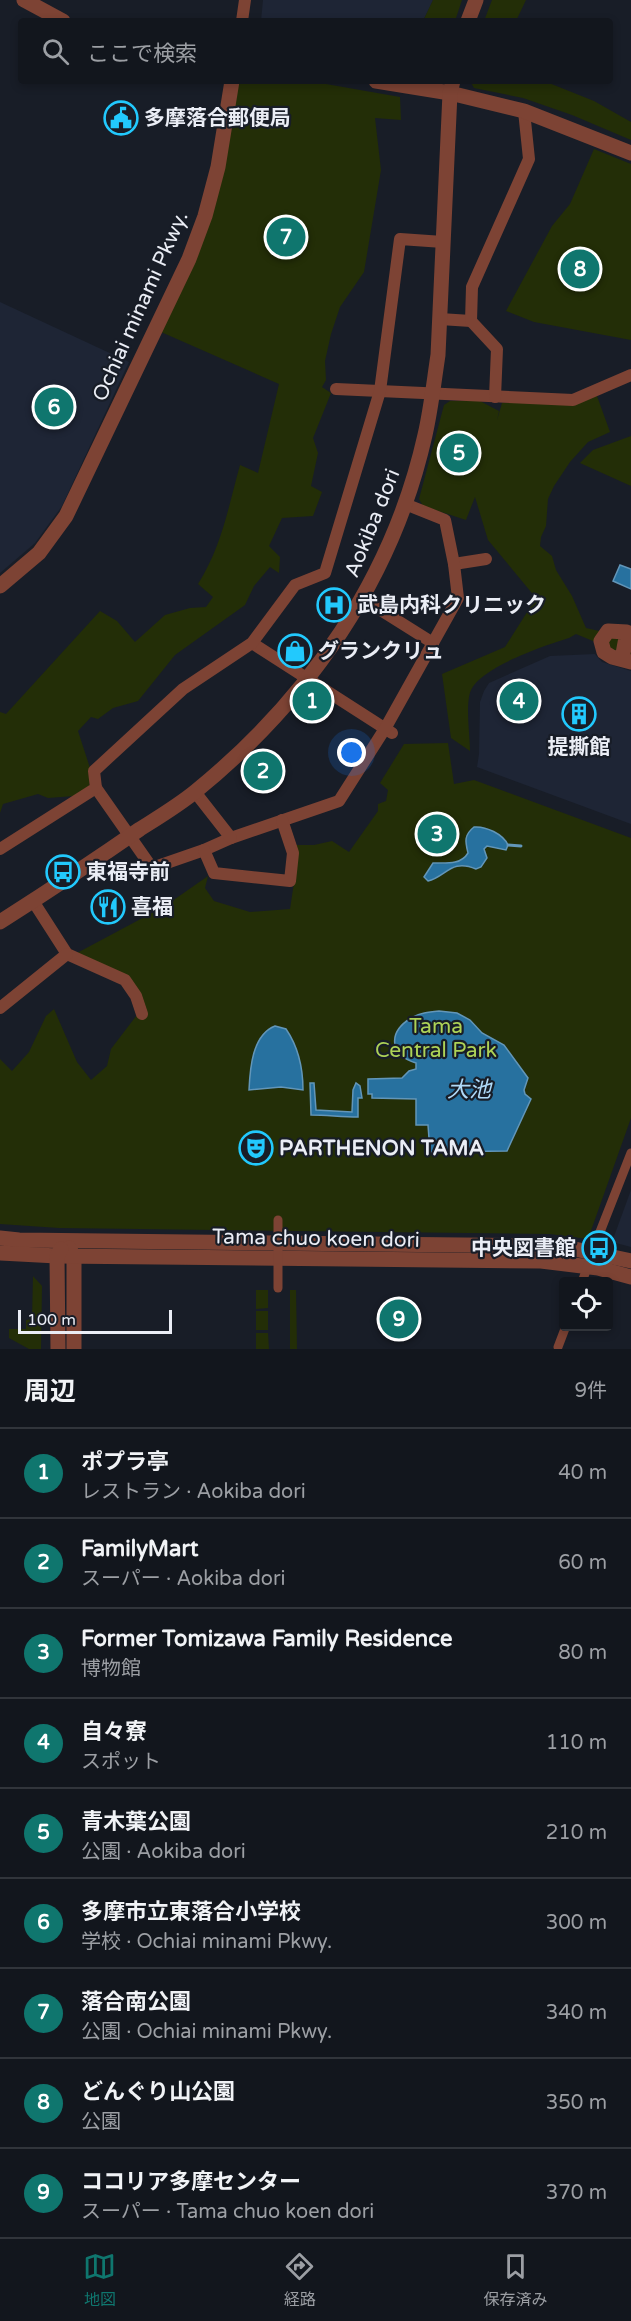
<!DOCTYPE html>
<html lang="ja">
<head>
<meta charset="utf-8">
<style>
	:root { --surface:#12161d; --page:#1f232a; --text:#f1f3f6; --muted:#9c9fa4; --line:#31353b; --accent:#0f766e }
	body { margin:0; font-family:"Varela Round","Noto Sans JP",sans-serif; background:var(--page); color:var(--text) }
	.controls { position:absolute; right:18px; bottom:18px; display:grid; overflow:hidden; border-radius:6px; box-shadow:0 3px 9px #0003 }
	.controls button { width:54px; height:54px; display:grid; place-items:center; padding:0; border:0; border-bottom:2px solid var(--line); background:var(--surface); color:var(--text); font:30px sans-serif }
	.scale { position:absolute; left:18px; bottom:15px; width:154px; box-sizing:border-box; padding-left:6px; border:3px solid #eaedf5; border-top:0; font-size:16px; line-height:21px; white-space:nowrap; color:#eaedf5; -webkit-text-stroke:4px #181d27; paint-order:stroke }
	.you { position:absolute; left:352px; top:753px; width:21px; height:21px; margin:-15px; border:4px solid #fff; border-radius:50%; background:#1a73e8; box-shadow:0 0 0 9px #1a73e833 }
	.badge { display:grid; place-items:center; width:39px; height:39px; border-radius:50%; background:var(--accent); color:#fff; font-size:20px; font-weight:700 }
	.pin { position:absolute; translate:-50% -50%; border:3px solid #fff; box-shadow:0 2px 6px #0006 }
	.list { margin:0; padding:0; list-style:none }
	h2 { display:flex; justify-content:space-between; align-items:center; height:78px; margin:0; padding:0 24px; font-size:26px }
	h2 small { font-size:20px; font-weight:400; color:var(--muted) }
	.list li { display:grid; grid-template-columns:39px 1fr auto; gap:18px; align-items:center; box-sizing:border-box; height:90px; padding:0 24px; border-top:2px solid var(--line) }
	.list b { display:block; font-size:22px; white-space:nowrap }
	.list p { margin:0; font-size:20px; white-space:nowrap; color:var(--muted) }
	.list em { font-size:20px; font-style:normal; color:var(--muted) }
	.icon { flex:none; width:33px; height:33px; fill:none; stroke:currentColor; stroke-width:2; stroke-linecap:round; stroke-linejoin:round }
	.map { position:relative; flex:none; width:631px; height:1349px; overflow:hidden }
	.search { position:absolute; background:var(--surface); box-shadow:0 3px 9px #0003; left:18px; right:18px; top:18px; height:66px; display:flex; align-items:center; gap:15px; box-sizing:border-box; padding:0 21px; border-radius:6px; color:var(--muted); font-size:22px }
	.sheet { height:888px; background:var(--surface) }
	nav { display:flex; justify-content:space-around; align-items:center; box-sizing:border-box; height:84px; border-top:2px solid var(--line); background:var(--surface); font-size:16px; color:var(--muted) }
	nav a { display:grid; justify-items:center; gap:3px }
	nav .on { color:var(--accent) }
	.map>svg:first-child { display:block }
</style>
</head>
<body>
<div class="map">
<svg width="631" height="1349" viewBox="0 0 631 1349">
	<rect width="100%" height="100%" fill="#181d27"/>
	<g fill="#1e2535">
		<path d="M 263,0 L 433,0 L 423,21 L 261,21 Z"/>
		<path d="M 0,302 L 129,362 L 62,506 L 35,543 L 0,573 Z"/>
		<path d="M 595,654 L 602,662 L 631,671 L 631,824 L 477,767 L 479,754 L 480,702 L 484,691 L 489,683 L 550,656 Z"/>
		<path d="M 631,1190 L 631,1247 L 612,1242 Z"/>
	</g>
	<g fill="#232e07">
		<path d="M 433,0 L 462,0 L 455,21 L 423,21 Z"/>
		<path d="M 492,0 L 526,0 L 516,21 L 484,21 Z"/>
		<path d="M 239,81 L 309,81 L 400,97 L 401,120 L 375,118 L 381,170 L 364,272 L 340,307 L 331,334 L 325,361 L 326,380 L 322,387 L 331,393 L 313,438 L 318,453 L 311,486 L 322,492 L 313,516 L 282,518 L 269,546 L 280,557 L 279,573 L 270,567 L 254,586 L 245,605 L 175,655 L 138,701 L 113,708 L 98,719 L 91,717 L 78,731 L 91,771 L 89,789 L 74,796 L 48,798 L 38,794 L 3,804 L 0,813 L 0,712 L 6,714 L 100,611 L 117,621 L 135,642 L 165,615 L 190,608 L 206,607 L 213,597 L 198,584 C 222,546 228,508 240,465 L 258,473 L 279,384 L 161,332 L 192,262 Z"/>
		<path d="M 470,81 L 544,81 L 594,101 L 631,122 L 631,140 L 572,115 L 523,98 L 474,88 Z"/>
		<path d="M 594,149 L 631,164 L 631,340 L 534,322 L 506,311 L 552,226 L 570,204 Z"/>
		<path d="M 597,396 L 610,432 L 588,442 L 570,462 L 554,486 L 548,499 L 546,526 L 541,537 L 540,546 L 552,556 L 556,570 L 572,596 L 586,628 L 631,638 L 631,655 L 617,651 L 576,634 L 569,638 C 546,645 481,667 471,690 C 465,704 470,735 470,751 L 451,738 L 442,674 L 505,647 L 536,598 L 488,540 L 475,497 L 466,520 L 423,506 L 419,499 L 444,405 L 450,401 L 480,401 L 499,411 L 497,420 L 502,403 Z"/>
		<path d="M 631,436 L 631,486 L 580,463 L 593,450 Z"/>
		<path d="M 448,743 L 454,784 L 474,780 L 631,838 L 631,1118 L 588,1239 L 550,1234 L 59,1228 L 0,1224 L 0,1059 L 12,1071 L 29,1052 L 46,1016 L 54,1009 L 77,1062 L 91,1080 L 107,1066 L 111,1049 L 143,1007 L 140,994 L 77,953 L 165,906 L 208,876 L 205,888 L 214,901 L 250,912 L 290,909 L 298,856 L 294,845 L 314,845 L 332,841 L 349,852 L 378,811 L 378,804 L 386,801 L 388,790 L 380,783 L 404,744 Z"/>
		<path d="M 33,1276 L 42,1286 L 41,1349 L 29,1349 L 9,1338 L 9,1329 L 26,1329 L 26,1320 L 32,1319 Z"/>
		<path d="M 256,1290 L 268,1290 L 268,1308 L 256,1309 Z"/>
		<path d="M 290,1290 L 296,1290 L 297,1349 L 290,1349 Z"/>
		<rect x="256" y="1311" width="12" height="19"/>
		<path d="M 256,1333 L 268,1333 L 269,1349 L 256,1349 Z"/>
	</g>
	<g fill="#27719f" stroke="#6296b9" stroke-width="1.5">
		<path d="M 620,565 L 631,569 L 631,589 L 613,581 Z"/>
		<path d="M 474,827 C 486,826 503,834 508,845 L 506,850 L 487,846 L 484,849 L 487,858 L 481,867 L 476,869 C 451,858 446,877 428,881 L 424,877 L 433,863 C 446,863 461,865 468,853 C 465,841 464,835 474,827 Z"/>
		<path d="M 439,1011 L 457,1013 L 470,1020 L 482,1033 L 504,1045 L 528,1078 L 524,1090 L 525,1094 L 531,1099 L 507,1151 L 430,1152 L 428,1125 L 416,1125 L 416,1099 L 372,1098 L 372,1094 L 368,1094 L 368,1079 L 402,1078 L 409,1071 L 416,1069 L 416,1063 C 390,1055 387,1033 411,1018 C 419,1013 429,1012 439,1011 Z"/>
		<path d="M 275,1026 L 286,1029 C 299,1048 303,1068 303,1090 L 281,1087 L 249,1090 C 250,1069 252,1035 275,1026 Z"/>
		<path d="M 310,1083 L 314,1083 L 316,1110 L 352,1112 L 353,1090 L 356,1083 L 360,1086 L 362,1098 L 358,1098 L 358,1117 C 340,1117 328,1115 311,1115 Z"/>
	</g>
	<g fill="none" stroke-linecap="round" stroke-linejoin="round">
		<path stroke="#6296b9" stroke-width="3" d="M 508,845 L 521,846"/>
		<g stroke="#7d4334" stroke-width="9">
			<path d="M 598,1237 L 631,1153"/>
			<path d="M 558,1347 L 566,1326"/>
		</g>
		<g stroke="#7d4334" stroke-width="12">
			<path d="M 242,21 L 245,0"/>
			<path d="M 440,319 L 471,321"/>
			<path d="M 336,389 L 573,400 L 631,375"/>
			<path d="M 495,397 L 497,349 L 471,321 L 472,287 L 529,159 L 524,111"/>
			<path d="M 454,564 L 486,559"/>
			<path d="M 363,599 L 433,643"/>
			<path d="M 252,643 L 392,733"/>
			<path d="M 96,788 L 152,868 L 204,850 L 231,838 L 339,801 L 386,727 L 458,598 L 454,564 L 445,520 L 405,504"/>
			<path d="M 195,792 L 231,838"/>
			<path d="M 0,849 L 96,788 L 94,771 L 183,689 L 252,643 L 295,585 L 325,573 L 380,391 L 400,239 L 443,242"/>
			<path d="M 204,850 L 214,873 L 290,881 L 293,853 L 282,820"/>
			<path d="M 33,901 L 67,954 L 125,980 L 136,996 L 142,1014"/>
			<path d="M 0,1008 L 67,954"/>
		</g>
		<g stroke="#7d4334" stroke-width="15">
			<path d="M 24,0 L 63,21"/>
			<path d="M 468,21 L 476,0"/>
			<path d="M 376,81 L 450,93 L 524,111 L 631,153"/>
			<path d="M 0,586 L 39,553 L 66,516 L 189,259 L 205,216 L 218,167 L 232,81"/>
			<path d="M 622,659 L 627,632 L 608,631 L 601,641 L 604,652 L 612,657 L 631,662"/>
			<path d="M 0,922 C 47,892 94,861 140,829 C 159,817 179,805 196,791 C 309,699 393,578 425,435 C 431,409 434,381 438,355 L 450,93 L 453,81"/>
			<path d="M 0,1238 L 19,1240 L 543,1246 L 570,1248 L 631,1261"/>
			<path d="M 69,1248 L 74,1257 L 74,1349"/>
			<path d="M 0,1253 L 57,1256 L 541,1261 L 598,1268 L 631,1277"/>
			<path d="M 58,1349 L 57,1256 L 61,1249"/>
		</g>
		<g stroke="#7d4334" stroke-width="9">
			<path d="M 582,1282 L 598,1237"/>
			<path d="M 278,1288 L 278,1220"/>
		</g>
	</g>
	<defs>
		<symbol id="civic-ring" viewBox="-11 -11 22 22"><circle r="9.5" fill="#181d27" stroke="#22c9fd" stroke-width="1.5"/><path d="M-.6-6.5H3V-4.5H.6V-3L4-1V1h2V6H-6V1h2V-1L-.6-3ZM-1.2 2.5V6h2.4V2.5Z" fill="#22c9fd"/></symbol>
		<symbol id="hospital-ring" viewBox="-11 -11 22 22"><circle r="9.5" fill="#181d27" stroke="#22c9fd" stroke-width="1.5"/><path d="M-5-5h3v3.5h4V-5h3V5h-3V1.5h-4V5h-3Z" fill="#22c9fd"/></symbol>
		<symbol id="shop-ring" viewBox="-11 -11 22 22"><circle r="9.5" fill="#181d27" stroke="#22c9fd" stroke-width="1.5"/><path d="M-5-2.5h2.3a2.7 3.5 0 0 1 5.4 0H5L5.5 6h-11ZM-1.5-2.5h3a1.5 2.3 0 0 0-3 0Z" fill="#22c9fd"/></symbol>
		<symbol id="building-ring" viewBox="-11 -11 22 22"><circle r="9.5" fill="#181d27" stroke="#22c9fd" stroke-width="1.5"/><path d="M-4-6H4V6H1V3H-1V6H-4ZM-2.5-4.3h1.7v1.8h-1.7ZM.8-4.3h1.7v1.8H.8ZM-2.5-1h1.7V.8h-1.7ZM.8-1h1.7V.8H.8Z" fill="#22c9fd"/></symbol>
		<symbol id="bus-ring" viewBox="-11 -11 22 22"><circle r="9.5" fill="#181d27" stroke="#22c9fd" stroke-width="1.5"/><path d="M-5-6H5V4H4V6H2V4H-2V6H-4V4H-5ZM-3.5-4V0h7V-4ZM-3.5 1.2v1.5H-2V1.2ZM2 1.2v1.5H3.5V1.2Z" fill="#22c9fd"/></symbol>
		<symbol id="restaurant-ring" viewBox="-11 -11 22 22"><circle r="9.5" fill="#181d27" stroke="#22c9fd" stroke-width="1.5"/><path d="M-5-6h1v4h1v-4h1v4h1v-4h1v5L-1.5 .5V6h-2V.5L-5-1ZM5-6V6H3V1.5H1.5Q1.5-4 5-6Z" fill="#22c9fd"/></symbol>
		<symbol id="theatre-ring" viewBox="-11 -11 22 22"><circle r="9.5" fill="#181d27" stroke="#22c9fd" stroke-width="1.5"/><path d="M-5-5.5Q0-4 5-5.5V0Q5 5 0 6Q-5 5-5 0ZM-3.3-2.5H-1v1.5H-3.3ZM1-2.5H3.3v1.5H1ZM-2.8 1Q0 5.5 2.8 1Z" fill="#22c9fd"/></symbol>
	</defs>
	<g fill-rule="evenodd">
		<use href="#civic-ring" x="102" y="99" width="38" height="38"/>
		<use href="#hospital-ring" x="315" y="586" width="38" height="38"/>
		<use href="#shop-ring" x="276" y="632" width="38" height="38"/>
		<use href="#building-ring" x="560" y="695" width="38" height="38"/>
		<use href="#bus-ring" x="44" y="853" width="38" height="38"/>
		<use href="#restaurant-ring" x="89" y="888" width="38" height="38"/>
		<use href="#theatre-ring" x="237" y="1129" width="38" height="38"/>
		<use href="#bus-ring" x="580" y="1229" width="38" height="38"/>
	</g>
	<g text-anchor="middle" stroke-width="4.5" stroke-linejoin="round" paint-order="stroke">
		<g font-size="21" font-weight="bold" fill="#eaedf5" stroke="#181d27" text-anchor="start">
			<text x="144" y="125">多摩落合郵便局</text>
			<text x="357" y="612">武島内科クリニック</text>
			<text x="318" y="658">グランクリュ</text>
			<text x="579" y="754" text-anchor="middle">提撕館</text>
			<text x="86" y="879">東福寺前</text>
			<text x="131" y="914">喜福</text>
			<text x="279" y="1155">PARTHENON TAMA</text>
			<text x="576" y="1255" text-anchor="end">中央図書館</text>
		</g>
		<g font-size="21" fill="#eaedf5" stroke="#181d27">
			<text transform="translate(140 306) rotate(-66)" y="7">Ochiai minami Pkwy.</text>
			<text transform="translate(372 523) rotate(-68)" y="7">Aokiba dori</text>
			<text transform="translate(316 1238) rotate(1)" y="7">Tama chuo koen dori</text>
		</g>
		<g font-size="21" fill="#add257" stroke="#181d27">
			<text x="436" y="1033">Tama<tspan x="436" dy="24">Central Park</tspan></text>
		</g>
		<g font-size="22" font-style="italic" fill="#afdaf9" stroke="#181d27">
			<text x="469" y="1097">大池</text>
		</g>
	</g>
</svg>
<div class="controls">
<button><svg class="icon" aria-label="locate" viewBox="0 0 24 24"><circle cx="12" cy="12" r="6"/><path d="M12 2v4M12 18v4M2 12h4M18 12h4"/></svg></button>
</div>
<div class="scale">100 m</div>
<div class="you"></div>
<div class="pin badge" style="left:312px;top:701px">1</div>
<div class="pin badge" style="left:263px;top:771px">2</div>
<div class="pin badge" style="left:437px;top:834px">3</div>
<div class="pin badge" style="left:519px;top:701px">4</div>
<div class="pin badge" style="left:459px;top:453px">5</div>
<div class="pin badge" style="left:54px;top:407px">6</div>
<div class="pin badge" style="left:286px;top:237px">7</div>
<div class="pin badge" style="left:580px;top:269px">8</div>
<div class="pin badge" style="left:399px;top:1319px">9</div>
<div class="search"><svg class="icon" aria-label="search" viewBox="0 0 24 24"><circle cx="10" cy="10" r="6"/><path d="M15 15l6 6"/></svg>ここで検索</div>
</div>
<section class="sheet">
<h2>周辺<small>9件</small></h2>
<ul class="list">
<li><span class="badge">1</span><div><b>ポプラ亭</b><p>レストラン · Aokiba dori</p></div><em>40 m</em></li>
<li><span class="badge">2</span><div><b>FamilyMart</b><p>スーパー · Aokiba dori</p></div><em>60 m</em></li>
<li><span class="badge">3</span><div><b>Former Tomizawa Family Residence</b><p>博物館</p></div><em>80 m</em></li>
<li><span class="badge">4</span><div><b>自々寮</b><p>スポット</p></div><em>110 m</em></li>
<li><span class="badge">5</span><div><b>青木葉公園</b><p>公園 · Aokiba dori</p></div><em>210 m</em></li>
<li><span class="badge">6</span><div><b>多摩市立東落合小学校</b><p>学校 · Ochiai minami Pkwy.</p></div><em>300 m</em></li>
<li><span class="badge">7</span><div><b>落合南公園</b><p>公園 · Ochiai minami Pkwy.</p></div><em>340 m</em></li>
<li><span class="badge">8</span><div><b>どんぐり山公園</b><p>公園</p></div><em>350 m</em></li>
<li><span class="badge">9</span><div><b>ココリア多摩センター</b><p>スーパー · Tama chuo koen dori</p></div><em>370 m</em></li>
</ul>
</section>
<nav>
<a class="on"><svg class="icon" aria-label="map" viewBox="0 0 24 24"><path d="M3 6l6-2 6 2 6-2v14l-6 2-6-2-6 2zM9 4v14M15 6v14"/></svg>地図</a>
<a><svg class="icon" aria-label="directions" viewBox="0 0 24 24"><path d="M12 3l9 9-9 9-9-9zM9 14v-3h6M13 9l2 2-2 2"/></svg>経路</a>
<a><svg class="icon" aria-label="saved" viewBox="0 0 24 24"><path d="M7 4h10v16l-5-4-5 4z"/></svg>保存済み</a>
</nav>
</body>
</html>
